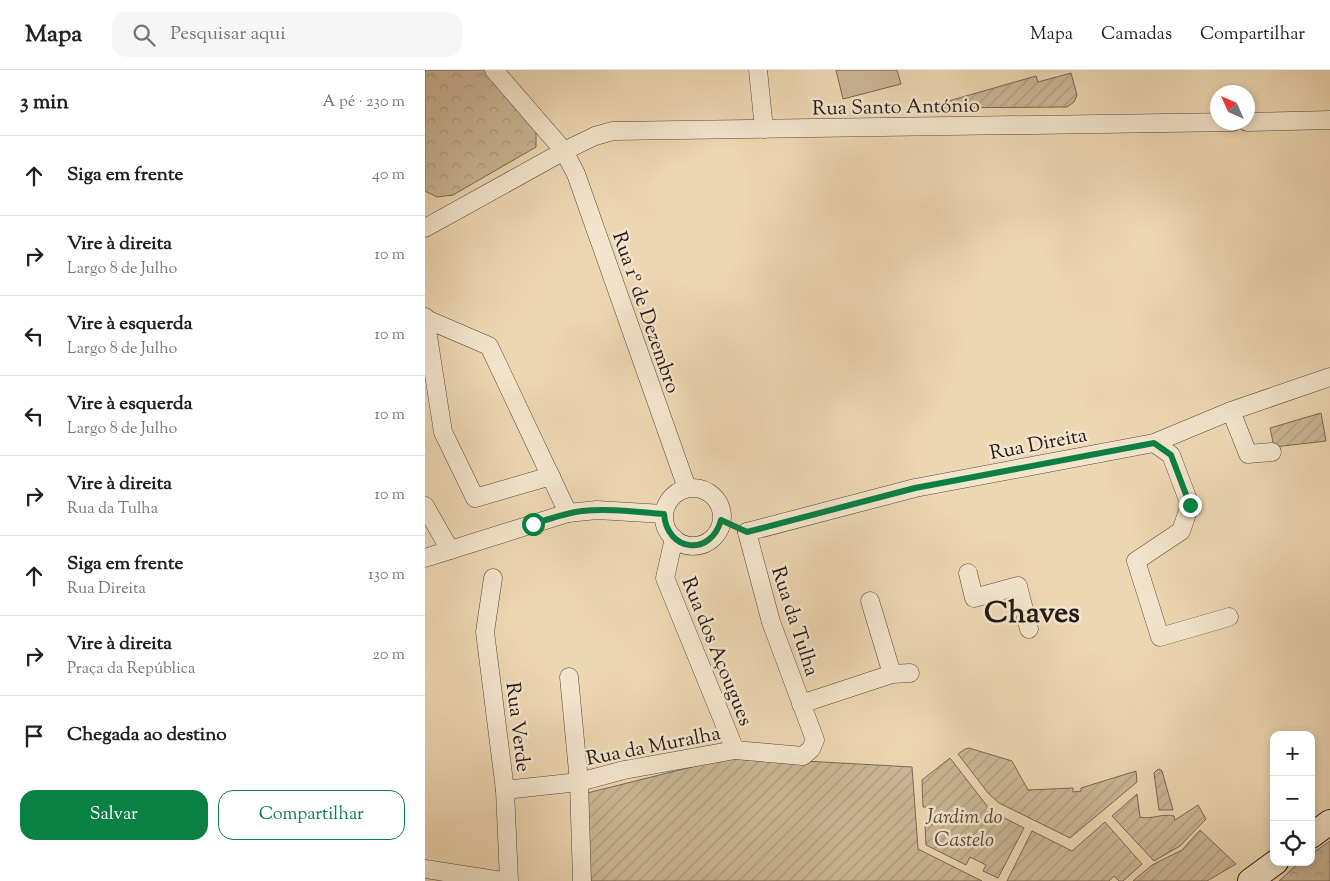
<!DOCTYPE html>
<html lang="pt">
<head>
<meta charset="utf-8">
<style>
	:root { --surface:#fff; --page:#f6f6f6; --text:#202124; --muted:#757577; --line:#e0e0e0; --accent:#0b8043 }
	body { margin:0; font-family:"Sorts Mill Goudy",serif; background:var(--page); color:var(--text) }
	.controls { position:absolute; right:15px; bottom:15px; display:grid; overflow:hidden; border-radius:10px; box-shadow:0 2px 8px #0003 }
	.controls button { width:45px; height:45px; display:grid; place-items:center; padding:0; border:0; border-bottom:1px solid var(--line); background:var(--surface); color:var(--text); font:25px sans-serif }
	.compass { position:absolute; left:785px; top:15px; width:45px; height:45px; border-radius:50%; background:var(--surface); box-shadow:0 2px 8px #0003; rotate:315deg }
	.stop { position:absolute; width:15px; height:15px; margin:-11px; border:4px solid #0b8043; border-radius:50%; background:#fff }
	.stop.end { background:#0b8043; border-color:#fff; box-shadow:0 1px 5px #0008 }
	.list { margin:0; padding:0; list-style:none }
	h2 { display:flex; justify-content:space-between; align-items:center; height:65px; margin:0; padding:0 20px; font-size:21px }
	h2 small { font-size:16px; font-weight:400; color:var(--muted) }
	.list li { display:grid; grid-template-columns:32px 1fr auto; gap:15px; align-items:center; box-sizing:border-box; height:80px; padding:0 20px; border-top:1px solid var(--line) }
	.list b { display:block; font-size:19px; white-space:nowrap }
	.list p { margin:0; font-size:16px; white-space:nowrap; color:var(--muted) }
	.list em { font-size:16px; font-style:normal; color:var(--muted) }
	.actions { display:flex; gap:10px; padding:15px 20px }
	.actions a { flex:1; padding:11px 0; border:1px solid var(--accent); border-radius:15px; text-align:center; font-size:18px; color:var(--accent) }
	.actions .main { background:var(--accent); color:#fff }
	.icon { flex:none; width:28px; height:28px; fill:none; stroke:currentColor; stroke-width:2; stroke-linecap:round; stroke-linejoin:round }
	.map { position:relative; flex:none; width:905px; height:811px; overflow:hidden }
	header { display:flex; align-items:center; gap:30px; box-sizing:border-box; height:70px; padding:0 25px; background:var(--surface); border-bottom:1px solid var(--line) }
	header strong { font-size:24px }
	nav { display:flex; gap:28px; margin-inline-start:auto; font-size:18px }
	.search { width:350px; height:45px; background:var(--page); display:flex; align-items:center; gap:12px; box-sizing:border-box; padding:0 18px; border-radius:15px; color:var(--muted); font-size:19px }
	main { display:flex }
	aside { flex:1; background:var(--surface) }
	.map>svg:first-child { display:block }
</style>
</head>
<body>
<header>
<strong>Mapa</strong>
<div class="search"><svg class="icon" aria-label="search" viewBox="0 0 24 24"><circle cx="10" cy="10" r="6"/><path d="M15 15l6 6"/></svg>Pesquisar aqui</div>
<nav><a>Mapa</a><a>Camadas</a><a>Compartilhar</a></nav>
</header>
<main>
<aside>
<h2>3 min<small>A pé · 230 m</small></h2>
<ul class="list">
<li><svg class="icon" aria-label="ahead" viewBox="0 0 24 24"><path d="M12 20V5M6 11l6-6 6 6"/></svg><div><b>Siga em frente</b></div><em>40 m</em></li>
<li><svg class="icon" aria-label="right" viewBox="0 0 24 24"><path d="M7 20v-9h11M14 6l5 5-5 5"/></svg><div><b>Vire à direita</b><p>Largo 8 de Julho</p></div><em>10 m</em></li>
<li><svg class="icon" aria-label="left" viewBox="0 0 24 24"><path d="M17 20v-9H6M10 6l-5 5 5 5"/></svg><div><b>Vire à esquerda</b><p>Largo 8 de Julho</p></div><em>10 m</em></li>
<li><svg class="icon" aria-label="left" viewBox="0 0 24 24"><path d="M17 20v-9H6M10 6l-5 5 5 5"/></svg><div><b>Vire à esquerda</b><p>Largo 8 de Julho</p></div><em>10 m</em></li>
<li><svg class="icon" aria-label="right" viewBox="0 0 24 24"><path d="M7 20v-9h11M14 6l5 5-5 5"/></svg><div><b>Vire à direita</b><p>Rua da Tulha</p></div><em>10 m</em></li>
<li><svg class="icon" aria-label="ahead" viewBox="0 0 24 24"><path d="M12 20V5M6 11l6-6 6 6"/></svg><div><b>Siga em frente</b><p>Rua Direita</p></div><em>130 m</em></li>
<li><svg class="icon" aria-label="right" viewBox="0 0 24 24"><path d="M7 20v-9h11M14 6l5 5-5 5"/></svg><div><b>Vire à direita</b><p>Praça da República</p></div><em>20 m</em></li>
<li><svg class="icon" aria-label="arrive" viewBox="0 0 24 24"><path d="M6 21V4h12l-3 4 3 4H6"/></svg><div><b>Chegada ao destino</b></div></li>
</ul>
<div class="actions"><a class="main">Salvar</a><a>Compartilhar</a></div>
</aside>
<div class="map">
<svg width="905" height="811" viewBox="0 0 905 811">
	<defs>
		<pattern id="park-crowns" width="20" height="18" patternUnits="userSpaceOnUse" patternTransform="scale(1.25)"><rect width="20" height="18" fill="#cbb797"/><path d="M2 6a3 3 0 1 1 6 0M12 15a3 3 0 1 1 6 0" fill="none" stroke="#ae9d81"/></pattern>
		<pattern id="garden-furrows" width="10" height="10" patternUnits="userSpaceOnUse" patternTransform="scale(1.25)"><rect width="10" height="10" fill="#cbb797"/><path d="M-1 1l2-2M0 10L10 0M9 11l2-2" fill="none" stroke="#ae9d81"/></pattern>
	</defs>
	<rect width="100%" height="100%" fill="#edd7b2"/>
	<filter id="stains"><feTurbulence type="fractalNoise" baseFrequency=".004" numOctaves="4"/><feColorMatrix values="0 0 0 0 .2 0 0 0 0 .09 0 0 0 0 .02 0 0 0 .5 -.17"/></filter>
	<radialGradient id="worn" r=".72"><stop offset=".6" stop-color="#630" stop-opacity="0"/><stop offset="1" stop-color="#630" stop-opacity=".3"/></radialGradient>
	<g fill="url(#park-crowns)" stroke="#786856">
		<path d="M 0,0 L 60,0 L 111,53 L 111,77 L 28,125 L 12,127 L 0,121 Z"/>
		<path d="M 905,771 L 905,811 L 854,811 L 875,792 L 886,792 L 886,784 Z"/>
	</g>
	<g fill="url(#garden-furrows)" stroke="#786856">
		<path d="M 646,3 L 652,25 L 649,32 L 642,37 L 499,38 L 611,6 L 613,12 Z"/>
		<path d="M 896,343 L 901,371 L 849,377 L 845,358 Z"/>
		<path d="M 544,678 L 587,691 L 603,720 L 648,718 L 648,722 L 656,721 L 656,718 L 711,701 L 712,712 L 645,768 L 574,733 L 563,723 L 533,684 L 540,679 Z"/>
		<path d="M 307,687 L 487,697 L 493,779 L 557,811 L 157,811 L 154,725 Z"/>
		<path d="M 525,688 L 566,741 L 599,758 L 573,808 L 558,801 L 561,795 L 545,787 L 541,795 L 501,775 L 500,755 L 508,754 L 507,737 L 498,737 L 497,710 Z"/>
		<path d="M 735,699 L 737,701 L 748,740 L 734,740 L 729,703 L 732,700 Z"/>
		<path d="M 712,724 L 715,747 C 726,750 737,743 749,746 L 750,750 L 773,735 L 781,749 L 755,776 L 729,791 L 687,746 Z"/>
		<path d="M 680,752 L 717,794 L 698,811 L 694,811 L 689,806 L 684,811 L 582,811 L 607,761 L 647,781 Z"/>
		<path d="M 775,760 L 811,794 L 782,811 L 708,811 L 727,795 L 757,780 Z"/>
	</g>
	<path fill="#cbb797" stroke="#786856" d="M 411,0 L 472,0 L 476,14 L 418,29 Z"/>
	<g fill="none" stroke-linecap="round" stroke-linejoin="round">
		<defs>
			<g id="street">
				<path d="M 69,0 L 139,81 L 151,104 L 262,418"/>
				<path d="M 333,0 L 339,59"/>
				<path d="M 822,52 L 905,50"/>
				<path d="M 0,158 L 139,81 L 170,66 L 188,61 L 808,52"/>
				<path d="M 0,247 L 18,362 L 50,428 L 126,406"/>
				<path d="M 1,249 L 64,276 L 143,443"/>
				<path d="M 806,341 L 823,384 L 847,382"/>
				<path d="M 729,373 L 746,385 L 765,435 L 756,461 L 711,491 L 735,567 L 804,547"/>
				<circle cx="268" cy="447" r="29"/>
				<path d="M 0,436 L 25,480"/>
				<path d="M 322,462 L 490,418 L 729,373 L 806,341 L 905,307"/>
				<path d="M 249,468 L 240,508 L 310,680"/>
				<path d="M 0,488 L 143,443 L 172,440 L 239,444"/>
				<path d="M 543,503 L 549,528 L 593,516 L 604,559"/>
				<path d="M 68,508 L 60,562 L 80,720 L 84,811"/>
				<path d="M 445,531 L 467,604"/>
				<path d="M 144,607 L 154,712 L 157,811"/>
				<path d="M 376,634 L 467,604 L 485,603"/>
				<path d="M 80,720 L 154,712 L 199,700 L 310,680 L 378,686 L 386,679 L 390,670 L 346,552 L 322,462"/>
				<path d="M 0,799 L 77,811"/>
			</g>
			<g id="secondary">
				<path d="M 886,766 L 905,752"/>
				<path d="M 825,811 L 851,792"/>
			</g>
		</defs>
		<use href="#street" stroke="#57483c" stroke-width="19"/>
		<use href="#secondary" stroke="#251914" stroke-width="26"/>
		<use href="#street" stroke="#f3e5cd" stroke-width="18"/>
		<use href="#secondary" stroke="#f3e5cd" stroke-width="24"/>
	</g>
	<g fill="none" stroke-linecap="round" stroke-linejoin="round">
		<path stroke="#0b8043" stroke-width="6" d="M 108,454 C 124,449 141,443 157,441 C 184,438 212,442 239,444 C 242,482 286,487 296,450 L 322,462 L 490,418 L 729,373 L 746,385 L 765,435"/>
	</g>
	<g text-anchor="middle" stroke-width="5" stroke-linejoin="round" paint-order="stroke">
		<g font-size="20" fill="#251914" stroke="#f3e5cd">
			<text transform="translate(471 36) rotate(-1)" y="7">Rua Santo António</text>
			<text transform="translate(222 242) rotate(71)" y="7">Rua 1º de Dezembro</text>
			<text transform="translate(613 373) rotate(-11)" y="7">Rua Direita</text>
			<text transform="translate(371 551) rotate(72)" y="7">Rua da Tulha</text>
			<text transform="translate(293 581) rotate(68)" y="7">Rua dos Açougues</text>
			<text transform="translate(94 657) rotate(83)" y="7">Rua Verde</text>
			<text transform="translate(228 675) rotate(-11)" y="7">Rua da Muralha</text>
		</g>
		<g font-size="20" font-style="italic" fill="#57483b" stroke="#f3e5cd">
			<text x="539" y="753">Jardim do<tspan x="539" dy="23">Castelo</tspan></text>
		</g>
		<g font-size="30" font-weight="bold" fill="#251914" stroke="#f3e5cd">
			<text x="607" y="552">Chaves</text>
		</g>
	</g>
	<rect width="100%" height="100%" filter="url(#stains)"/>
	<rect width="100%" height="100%" fill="url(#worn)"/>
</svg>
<div class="controls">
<button>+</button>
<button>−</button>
<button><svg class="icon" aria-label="locate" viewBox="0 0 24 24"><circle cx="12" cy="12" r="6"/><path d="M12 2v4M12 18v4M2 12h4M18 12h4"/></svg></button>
</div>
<svg class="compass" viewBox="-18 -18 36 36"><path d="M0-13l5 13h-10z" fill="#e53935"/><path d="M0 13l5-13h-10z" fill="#757577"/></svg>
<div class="stop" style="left:108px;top:454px"></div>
<div class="stop end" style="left:765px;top:435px"></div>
</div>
</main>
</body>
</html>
